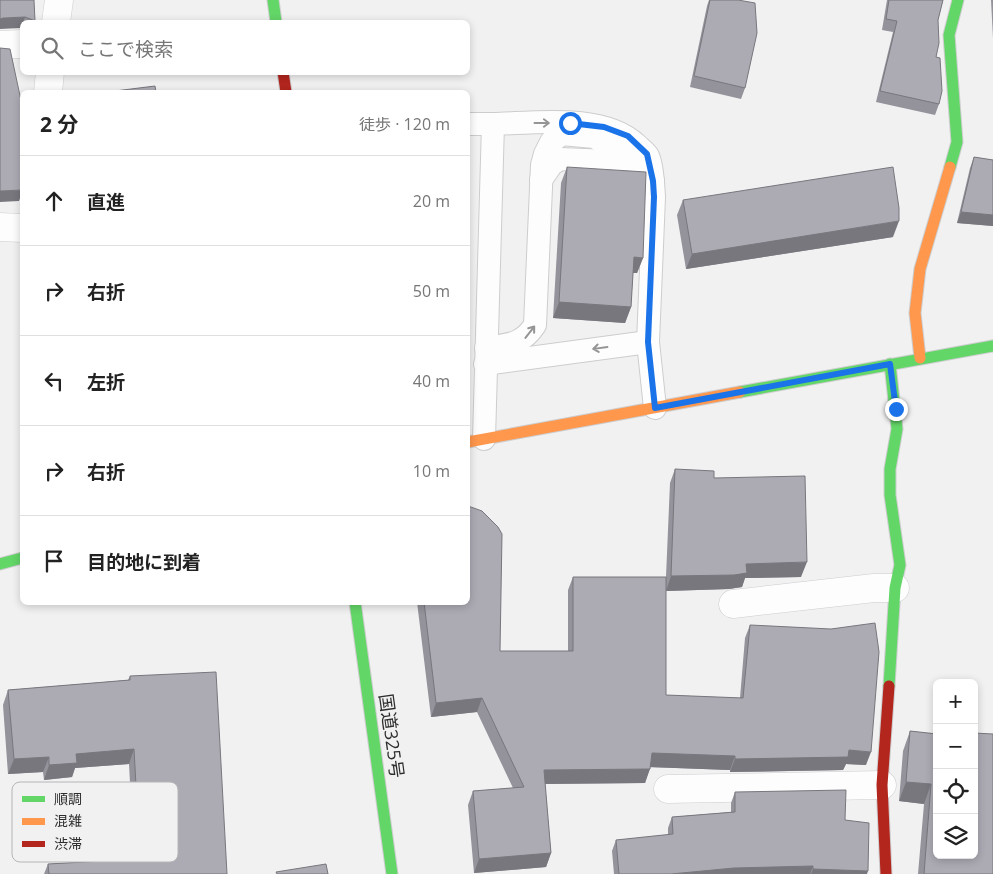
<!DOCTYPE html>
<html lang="ja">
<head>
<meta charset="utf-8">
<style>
	:root { --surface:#fff; --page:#f2f2f2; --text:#222; --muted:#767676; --line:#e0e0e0 }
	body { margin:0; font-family:"Open Sans","Noto Sans JP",sans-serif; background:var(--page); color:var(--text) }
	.controls { position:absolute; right:15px; bottom:15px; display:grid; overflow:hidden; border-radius:8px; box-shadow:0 2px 8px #0003 }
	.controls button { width:45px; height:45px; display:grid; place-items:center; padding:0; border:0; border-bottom:1px solid var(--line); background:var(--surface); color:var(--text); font:25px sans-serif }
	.stop { position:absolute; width:15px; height:15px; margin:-11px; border:4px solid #1a73e8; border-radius:50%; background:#fff }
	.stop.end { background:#1a73e8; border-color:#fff; box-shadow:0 1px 5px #0008 }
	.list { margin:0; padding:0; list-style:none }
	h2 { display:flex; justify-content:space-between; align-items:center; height:65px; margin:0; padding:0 20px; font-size:21px }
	h2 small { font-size:16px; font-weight:400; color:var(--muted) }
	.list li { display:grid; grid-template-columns:32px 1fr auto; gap:15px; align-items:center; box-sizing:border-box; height:90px; padding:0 20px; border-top:1px solid var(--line) }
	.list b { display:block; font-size:19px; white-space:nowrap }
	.list em { font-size:16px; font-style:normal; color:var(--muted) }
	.icon { flex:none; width:28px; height:28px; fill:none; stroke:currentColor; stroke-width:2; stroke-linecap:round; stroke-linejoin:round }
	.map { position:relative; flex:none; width:993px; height:874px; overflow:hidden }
	.search { position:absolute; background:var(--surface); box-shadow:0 2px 8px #0003; left:20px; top:20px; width:450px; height:55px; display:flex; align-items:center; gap:12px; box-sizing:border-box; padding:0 18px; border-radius:8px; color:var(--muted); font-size:19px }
	.panel { position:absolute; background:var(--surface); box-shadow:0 2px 8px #0003; left:20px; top:90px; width:450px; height:515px; border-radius:8px }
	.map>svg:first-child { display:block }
</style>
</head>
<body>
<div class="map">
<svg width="993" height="874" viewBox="0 0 993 874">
	<rect width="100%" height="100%" fill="#f1f1f2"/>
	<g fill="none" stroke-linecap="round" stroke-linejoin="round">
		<defs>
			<g id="lane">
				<path d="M 468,124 L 493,124 L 484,439"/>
				<path d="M 493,124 C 535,123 604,113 637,145 C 640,148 646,152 648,156 C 653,167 653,184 654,197 L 648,342 L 655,408"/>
				<path d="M 541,180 L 552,164 L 561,159 L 632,162"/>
				<path d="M 486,348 C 508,344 521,346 535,325 L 542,165 L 545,154 L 551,142 L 562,134 L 594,137 L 623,154 L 653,181"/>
				<path d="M 485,364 L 648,342"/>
			</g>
			<g id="street">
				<path d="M 56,22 L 59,0"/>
				<path d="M 0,45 L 22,44"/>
				<path d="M 48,92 L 50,72"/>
				<path d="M 0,227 L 22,228"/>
				<path d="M 733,604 L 874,588 L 895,588"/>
				<path d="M 668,789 L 882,785"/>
			</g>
			<g id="fast">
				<path d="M 273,0 L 276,22"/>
				<path d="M 950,167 L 957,142 L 949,35 L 958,0"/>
				<path d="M 740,392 L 993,346"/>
				<path d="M 0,564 L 22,558"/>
				<path d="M 355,602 L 392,874"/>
				<path d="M 889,686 L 895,588 L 900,565 L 890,495 L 890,469 L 897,429 L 890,364"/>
			</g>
			<g id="slow">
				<path d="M 920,358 L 915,313 L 920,269 L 950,167"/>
				<path d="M 468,442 L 740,392"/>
			</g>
			<g id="jam">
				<path d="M 283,72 L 286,92"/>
				<path d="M 886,874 L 882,785 L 889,686"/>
			</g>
		</defs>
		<use href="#lane" stroke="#cdcdce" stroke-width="24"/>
		<use href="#street" stroke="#cdcdce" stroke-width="29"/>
		<use href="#fast" stroke="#cdcdce" stroke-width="13"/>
		<use href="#slow" stroke="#cdcdce" stroke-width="13"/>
		<use href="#jam" stroke="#cdcdce" stroke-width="13"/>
		<use href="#lane" stroke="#fdfdfd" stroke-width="22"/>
		<use href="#street" stroke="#fdfdfd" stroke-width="28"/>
		<use href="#fast" stroke="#63d668" stroke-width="11"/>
		<use href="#slow" stroke="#ff974d" stroke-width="11"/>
		<use href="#jam" stroke="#b3261e" stroke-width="11"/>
	</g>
	<g fill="#94929a">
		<path d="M 0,0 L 35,21 L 34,22 L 22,22 L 22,29 L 21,28 Z"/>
		<path d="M 709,0 L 738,0 L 745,88 L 741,99 L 690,87 L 707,6 Z"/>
		<path d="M 887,0 L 943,0 L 938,20 L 936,57 L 939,104 L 935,115 L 876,102 L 893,32 L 882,30 Z"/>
		<path d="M 991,0 L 993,0 L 993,38 Z"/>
		<path d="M 974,157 L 993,160 L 993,226 L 957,223 L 970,168 Z"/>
		<path d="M 567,167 L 643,258 L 637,273 L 633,273 L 631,307 L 625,323 L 553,318 L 561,183 Z"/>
		<path d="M 683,200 L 893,237 L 686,269 L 677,215 Z"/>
		<path d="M 675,469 L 714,478 L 801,577 L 745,578 L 742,587 L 729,589 L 666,591 L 666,695 L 740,698 L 745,638 L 750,625 L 866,765 L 846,764 L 843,770 L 730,772 L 730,770 L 650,767 L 645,783 L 545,784 L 551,853 L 546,867 L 474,873 L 468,805 L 473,791 L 513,788 L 477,712 L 431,717 L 417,602 L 468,602 L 500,651 L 568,651 L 568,590 L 573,577 L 666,577 L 670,483 Z"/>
		<path d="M 130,676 L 227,874 L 44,874 L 48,864 L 134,859 L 129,764 L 75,768 L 72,777 L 44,780 L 43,772 L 8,774 L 3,705 L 8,690 L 128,680 Z"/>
		<path d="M 910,731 L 936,734 L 937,733 L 937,855 L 993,874 L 918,874 L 924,804 L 899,801 L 903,751 Z"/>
		<path d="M 735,792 L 845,820 L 867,874 L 614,874 L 612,851 L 616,840 L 668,835 L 668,828 L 672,817 L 731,812 L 731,803 Z"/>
	</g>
	<g fill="#78777d">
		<path d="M 25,17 L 23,22 L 22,22 L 21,28 L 0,29 L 0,19 L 3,18 Z"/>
		<path d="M 22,190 L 22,193 L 19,201 L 0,202 L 0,191 Z"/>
		<path d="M 961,212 L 993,215 L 993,226 L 957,223 Z"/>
		<path d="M 899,221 L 893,237 L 686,269 L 692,254 Z"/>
		<path d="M 634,257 L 643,258 L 637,273 L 628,273 Z"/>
		<path d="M 559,302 L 631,307 L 625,323 L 553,318 Z"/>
		<path d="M 807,562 L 801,577 L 745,578 L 742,587 L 729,589 L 666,591 L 671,576 L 746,564 Z"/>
		<path d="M 482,698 L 477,712 L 431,717 L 436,703 Z"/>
		<path d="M 134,749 L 129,764 L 75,768 L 72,777 L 44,780 L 49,765 L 76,754 Z"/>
		<path d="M 849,750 L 871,752 L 866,765 L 846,764 L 843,770 L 730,772 L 735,759 Z"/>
		<path d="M 652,753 L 735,756 L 730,770 L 647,767 Z"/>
		<path d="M 49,757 L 43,772 L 8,774 L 14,759 Z"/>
		<path d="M 650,769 L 645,783 L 539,784 L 544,770 Z"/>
		<path d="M 906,782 L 931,784 L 924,804 L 899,801 Z"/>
		<path d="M 551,853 L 546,867 L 474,873 L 479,859 Z"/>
		<path d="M 813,866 L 810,874 L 671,874 L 734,868 Z"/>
		<path d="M 813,869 L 868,871 L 867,874 L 811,874 Z"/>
	</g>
	<g fill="#acaab3" stroke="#78777d">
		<path d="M 0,0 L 34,0 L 35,21 L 25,17 L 3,18 L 0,19 Z"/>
		<path d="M 710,0 L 738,0 L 755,3 L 757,33 L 745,88 L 694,76 Z"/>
		<path d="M 889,0 L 943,0 L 938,20 L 939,43 L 936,57 L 940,58 L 942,91 L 939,104 L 880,91 L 897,21 L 886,19 Z"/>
		<path d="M 0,48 L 10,49 L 22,105 L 22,190 L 0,191 Z"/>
		<path d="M 155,86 L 156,92 L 107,92 Z"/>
		<path d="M 974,157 L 993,160 L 993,215 L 961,212 Z"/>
		<path d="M 567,167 L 646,172 L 643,258 L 634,257 L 631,307 L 559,302 Z"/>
		<path d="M 893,167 L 899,208 L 899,221 L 692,254 L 683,200 Z"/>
		<path d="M 675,469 L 714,471 L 714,478 L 805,476 L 807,562 L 746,564 L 747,573 L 734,575 L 671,576 Z"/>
		<path d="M 468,506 L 482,511 L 498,527 L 502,534 L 500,651 L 573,651 L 573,577 L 666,577 L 666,695 L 743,698 L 750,625 L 831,629 L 875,623 L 879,652 L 871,752 L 849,750 L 848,757 L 735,759 L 735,756 L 652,753 L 650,769 L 544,770 L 551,853 L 479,859 L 473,791 L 524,787 L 482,698 L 436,703 L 424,602 L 468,602 Z"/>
		<path d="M 216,672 L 227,874 L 49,874 L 48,864 L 140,859 L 134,749 L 76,754 L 77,763 L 49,765 L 49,757 L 14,759 L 8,690 L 130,680 L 130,676 Z"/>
		<path d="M 910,731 L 937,734 L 937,855 L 974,855 L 974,733 L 993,734 L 993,874 L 924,874 L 931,784 L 906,782 Z"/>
		<path d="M 846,790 L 845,820 L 869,823 L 868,871 L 813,869 L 813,866 L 734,868 L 671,874 L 619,874 L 616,840 L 673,834 L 672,817 L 735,812 L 735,792 Z"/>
		<path d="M 326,864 L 328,874 L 277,874 L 276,872 Z"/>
	</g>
	<defs><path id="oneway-shaft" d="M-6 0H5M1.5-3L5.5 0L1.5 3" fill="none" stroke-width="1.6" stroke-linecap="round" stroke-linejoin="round" transform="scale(1.25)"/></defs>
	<g stroke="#959596">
		<use href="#oneway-shaft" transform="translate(542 123)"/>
		<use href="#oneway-shaft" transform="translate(530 332) rotate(-52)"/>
		<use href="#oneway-shaft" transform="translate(600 348) rotate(172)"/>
	</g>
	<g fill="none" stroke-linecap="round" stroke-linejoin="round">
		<path stroke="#1a73e8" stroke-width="6" d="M 570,123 L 604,127 L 628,136 L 647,154 L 653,181 L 654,197 L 648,342 L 655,408 L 890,364 L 896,409"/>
	</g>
	<g text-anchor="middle" stroke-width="5" stroke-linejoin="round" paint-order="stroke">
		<g font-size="18" fill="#2d2d2e" stroke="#f1f1f2">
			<text transform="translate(391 736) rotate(82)" y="6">国道325号</text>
		</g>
	</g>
	<rect x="12" y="782" width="166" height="80" rx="8" fill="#f1f1f2" stroke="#b6b6b7" stroke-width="1"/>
	<rect x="22" y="796" width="23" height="6" fill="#63d668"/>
	<rect x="22" y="818" width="23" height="7" fill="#ff974d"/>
	<rect x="22" y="841" width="23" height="6" fill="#b3261e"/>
	<g font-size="14" fill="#2d2d2e">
		<text x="54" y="804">順調</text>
		<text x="54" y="826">混雑</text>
		<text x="54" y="849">渋滞</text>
	</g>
</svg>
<div class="controls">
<button>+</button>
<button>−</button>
<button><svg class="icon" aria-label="locate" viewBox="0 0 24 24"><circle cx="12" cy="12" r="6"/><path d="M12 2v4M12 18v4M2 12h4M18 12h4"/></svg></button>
<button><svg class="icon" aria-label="layers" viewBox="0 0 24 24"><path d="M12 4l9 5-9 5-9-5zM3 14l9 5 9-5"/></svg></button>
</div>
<div class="stop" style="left:570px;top:123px"></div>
<div class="stop end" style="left:896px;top:409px"></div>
<div class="search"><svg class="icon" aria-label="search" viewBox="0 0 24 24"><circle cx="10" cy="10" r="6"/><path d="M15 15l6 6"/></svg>ここで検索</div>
<section class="panel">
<h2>2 分<small>徒歩 · 120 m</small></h2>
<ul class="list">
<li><svg class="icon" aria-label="ahead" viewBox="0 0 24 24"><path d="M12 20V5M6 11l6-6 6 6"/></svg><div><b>直進</b></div><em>20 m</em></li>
<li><svg class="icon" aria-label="right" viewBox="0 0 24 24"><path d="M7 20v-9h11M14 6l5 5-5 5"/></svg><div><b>右折</b></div><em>50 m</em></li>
<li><svg class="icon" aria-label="left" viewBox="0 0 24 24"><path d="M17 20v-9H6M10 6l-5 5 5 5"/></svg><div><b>左折</b></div><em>40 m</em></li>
<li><svg class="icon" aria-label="right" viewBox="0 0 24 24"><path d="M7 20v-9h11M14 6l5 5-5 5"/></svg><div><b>右折</b></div><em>10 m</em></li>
<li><svg class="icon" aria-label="arrive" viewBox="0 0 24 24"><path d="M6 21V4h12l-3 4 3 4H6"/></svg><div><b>目的地に到着</b></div></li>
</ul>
</section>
</div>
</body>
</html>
